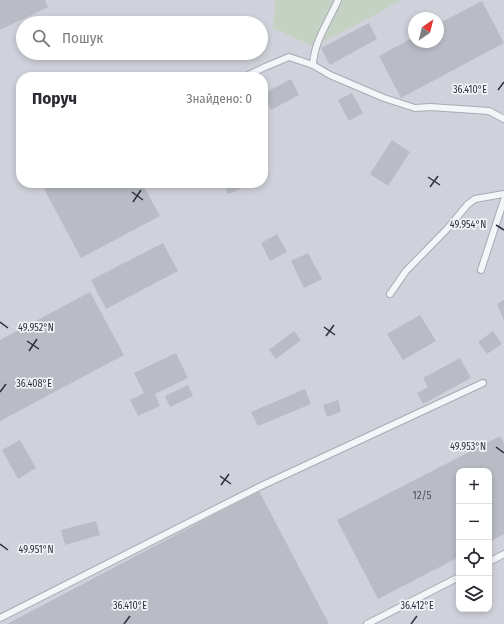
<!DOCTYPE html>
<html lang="uk">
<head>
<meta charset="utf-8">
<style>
	:root { --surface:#fff; --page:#f2f2f3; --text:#2b2b33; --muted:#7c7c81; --line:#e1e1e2 }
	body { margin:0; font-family:"Fira Sans Condensed",sans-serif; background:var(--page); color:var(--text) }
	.controls { position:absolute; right:12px; bottom:12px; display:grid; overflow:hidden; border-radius:8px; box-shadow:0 2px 6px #0003 }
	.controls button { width:36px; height:36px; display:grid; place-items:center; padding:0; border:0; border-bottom:1px solid var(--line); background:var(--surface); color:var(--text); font:20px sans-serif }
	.compass { position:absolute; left:408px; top:12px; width:36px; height:36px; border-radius:50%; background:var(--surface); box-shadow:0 2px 6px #0003; rotate:35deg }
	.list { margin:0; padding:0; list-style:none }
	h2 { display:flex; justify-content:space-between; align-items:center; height:52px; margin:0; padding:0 16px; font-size:17px }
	h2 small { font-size:13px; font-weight:400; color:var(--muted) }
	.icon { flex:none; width:22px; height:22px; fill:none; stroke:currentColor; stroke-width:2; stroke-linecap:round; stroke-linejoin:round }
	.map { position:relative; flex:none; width:504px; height:624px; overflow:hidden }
	.search { position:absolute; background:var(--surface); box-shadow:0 2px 6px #0003; left:16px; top:16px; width:252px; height:44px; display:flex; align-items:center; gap:10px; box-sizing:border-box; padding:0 14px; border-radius:22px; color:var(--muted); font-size:15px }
	.panel { position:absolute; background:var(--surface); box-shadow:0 2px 6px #0003; left:16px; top:72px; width:252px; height:116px; border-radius:16px }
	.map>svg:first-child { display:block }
</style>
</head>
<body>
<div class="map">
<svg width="504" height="624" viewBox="0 0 504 624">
	<rect width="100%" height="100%" fill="#e1e3e9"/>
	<path fill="#d0d2db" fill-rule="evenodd" d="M 0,0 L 275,0 L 273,28 L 313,47 L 397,0 L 504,0 L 504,624 L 0,624 ZM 414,18 L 438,18 L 438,42 L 414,42 ZM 23,23 L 261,23 L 261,53 L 23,53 ZM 21,77 L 263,77 L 263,183 L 21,183 ZM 459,471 L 489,471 L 489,609 L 459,609 Z"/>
	<path fill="#c5d2c3" d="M 275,0 L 401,0 L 375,15 L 313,47 L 273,28 Z"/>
	<g fill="#b9bcc5">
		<path d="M 0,0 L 45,0 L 48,7 L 0,30 Z"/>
		<path d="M 482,1 L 504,43 L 401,98 L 379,56 L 414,37 L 414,42 L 438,42 L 438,24 Z"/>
		<path d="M 369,23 L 377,39 L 330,65 L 321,48 Z"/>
		<path d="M 291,79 L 299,95 L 271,110 L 263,94 Z"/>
		<path d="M 352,93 L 363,113 L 349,121 L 338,100 Z"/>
		<path d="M 392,140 L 410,152 L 388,186 L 370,174 Z"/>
		<path d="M 41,183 L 142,183 L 160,216 L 81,258 Z"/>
		<path d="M 223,183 L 254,183 L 228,194 Z"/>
		<path d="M 277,234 L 287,252 L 270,261 L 261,243 Z"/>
		<path d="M 163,243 L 178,271 L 106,309 L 91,280 Z"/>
		<path d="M 308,253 L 322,279 L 304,288 L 291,261 Z"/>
		<path d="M 90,292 L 124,355 L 0,421 L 0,340 Z"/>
		<path d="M 504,300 L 504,320 L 497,304 Z"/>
		<path d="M 420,315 L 436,341 L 403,360 L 387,334 Z"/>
		<path d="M 294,331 L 301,340 L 276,359 L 269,350 Z"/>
		<path d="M 493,331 L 502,344 L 487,354 L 478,342 Z"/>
		<path d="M 176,353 L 188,378 L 155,394 L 160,406 L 138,416 L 130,400 L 144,393 L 134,373 Z"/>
		<path d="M 460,358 L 471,378 L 423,404 L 417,393 L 428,387 L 423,378 Z"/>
		<path d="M 188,385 L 193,396 L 170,407 L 165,396 Z"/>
		<path d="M 305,389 L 311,404 L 258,426 L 251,412 Z"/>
		<path d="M 338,400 L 341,412 L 327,417 L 323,405 Z"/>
		<path d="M 500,436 L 504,443 L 504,534 L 489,542 L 489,471 L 459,471 L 459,557 L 378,599 L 337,520 Z"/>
		<path d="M 20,440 L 36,468 L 18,479 L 2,450 Z"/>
		<path d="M 259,491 L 329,624 L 7,624 Z"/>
		<path d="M 96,521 L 100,535 L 65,545 L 61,530 Z"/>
	</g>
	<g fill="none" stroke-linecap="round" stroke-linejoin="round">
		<defs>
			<g id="lane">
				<path d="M 313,65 C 314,41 329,21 338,0"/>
				<path d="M 244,77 L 265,67 L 289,57 L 313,65 L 330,75 L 384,98 L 415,108 L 430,107 L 489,111 L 504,119"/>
				<path d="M 481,270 L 504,200"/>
				<path d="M 390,294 L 406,271 L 448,228 L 468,204 L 475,199 L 504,194"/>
				<path d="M 489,562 L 504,554"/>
				<path d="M 0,618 L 259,487 L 483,383"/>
				<path d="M 367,624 L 459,577"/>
			</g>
		</defs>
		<use href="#lane" stroke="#a7aab3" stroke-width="8"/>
		<use href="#lane" stroke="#f4f5f8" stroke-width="6"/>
	</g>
	<path fill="none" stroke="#2b3040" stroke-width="1.5" d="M 498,90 L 504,82M 428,177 L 440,185M 430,187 L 438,176M 132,192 L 143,200M 133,202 L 141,190M 496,225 L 504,230M 0,322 L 8,328M 324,327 L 335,335M 326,336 L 334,325M 27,341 L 39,349M 29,351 L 37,339M 0,392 L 6,384M 496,447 L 504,453M 220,476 L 231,484M 221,485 L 229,474M 0,544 L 8,550M 124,624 L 130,616M 411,624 L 417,616"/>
	<g text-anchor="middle" stroke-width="3.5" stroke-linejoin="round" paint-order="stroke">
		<g font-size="11" fill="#4e5361">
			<text x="422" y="499">12/5</text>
		</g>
	</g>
	<g font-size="10" text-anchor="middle" fill="#2b3040" stroke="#f1f3f6" stroke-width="3.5" stroke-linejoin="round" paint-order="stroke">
		<text x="470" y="93">36.410°E</text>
		<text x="468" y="228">49.954°N</text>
		<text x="36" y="331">49.952°N</text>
		<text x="34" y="387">36.408°E</text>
		<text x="468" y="450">49.953°N</text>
		<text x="36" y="553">49.951°N</text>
		<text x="130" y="609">36.410°E</text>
		<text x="417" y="609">36.412°E</text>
	</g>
</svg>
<div class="controls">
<button>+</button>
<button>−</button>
<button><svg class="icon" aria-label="locate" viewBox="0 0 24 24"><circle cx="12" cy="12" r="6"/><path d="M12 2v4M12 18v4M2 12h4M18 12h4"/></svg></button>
<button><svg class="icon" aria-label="layers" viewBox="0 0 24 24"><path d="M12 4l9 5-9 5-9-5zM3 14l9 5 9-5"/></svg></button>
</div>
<svg class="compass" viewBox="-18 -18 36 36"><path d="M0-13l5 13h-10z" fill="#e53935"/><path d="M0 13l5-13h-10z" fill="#7c7c81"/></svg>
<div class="search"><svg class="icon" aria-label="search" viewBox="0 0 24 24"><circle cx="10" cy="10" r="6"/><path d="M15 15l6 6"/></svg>Пошук</div>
<section class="panel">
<h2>Поруч<small>Знайдено: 0</small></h2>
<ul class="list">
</ul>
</section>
</div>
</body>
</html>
